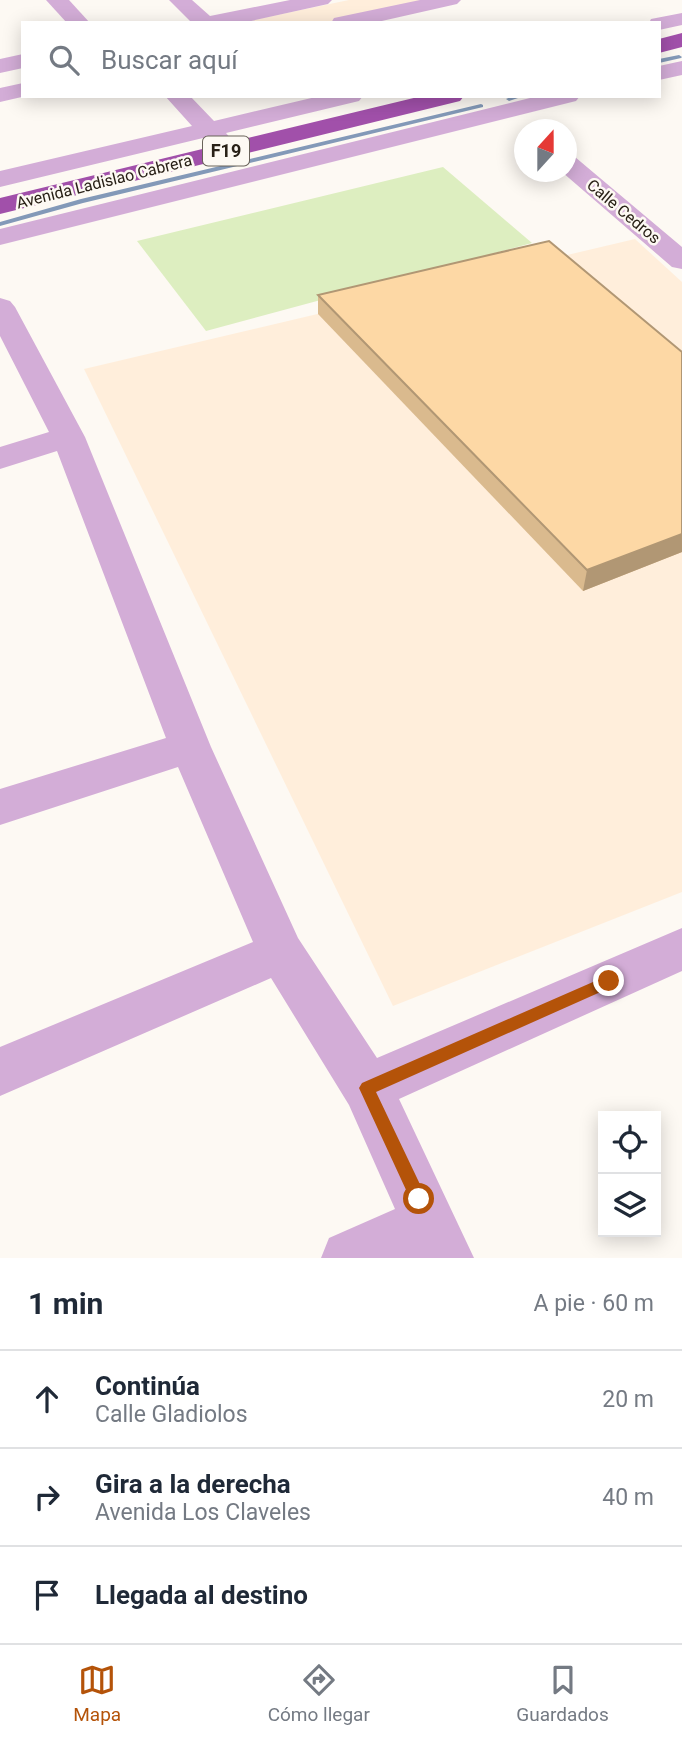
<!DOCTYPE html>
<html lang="es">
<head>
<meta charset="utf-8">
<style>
	:root { --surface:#fff; --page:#f6f6f7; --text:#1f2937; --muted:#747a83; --line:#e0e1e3; --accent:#b45309 }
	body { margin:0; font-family:Roboto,sans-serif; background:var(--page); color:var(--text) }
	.controls { position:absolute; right:21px; bottom:21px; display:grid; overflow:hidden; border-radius:0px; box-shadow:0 4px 18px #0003 }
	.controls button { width:63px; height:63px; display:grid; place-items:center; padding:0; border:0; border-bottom:2px solid var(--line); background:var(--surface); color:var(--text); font:35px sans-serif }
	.compass { position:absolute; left:514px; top:119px; width:63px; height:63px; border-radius:50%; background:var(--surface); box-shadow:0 4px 18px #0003; rotate:21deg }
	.stop { position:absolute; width:21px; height:21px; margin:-16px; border:5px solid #b45309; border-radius:50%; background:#fff }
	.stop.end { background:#b45309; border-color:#fff; box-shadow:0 2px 7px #0008 }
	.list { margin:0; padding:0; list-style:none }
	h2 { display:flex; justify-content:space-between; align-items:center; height:91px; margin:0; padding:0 28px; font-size:30px }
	h2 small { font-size:23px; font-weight:400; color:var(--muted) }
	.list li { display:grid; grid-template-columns:46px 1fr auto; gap:21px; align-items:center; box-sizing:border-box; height:98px; padding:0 28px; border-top:2px solid var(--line) }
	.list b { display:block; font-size:26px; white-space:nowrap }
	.list p { margin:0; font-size:23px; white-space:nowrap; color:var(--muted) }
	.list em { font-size:23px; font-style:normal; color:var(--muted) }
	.icon { flex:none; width:38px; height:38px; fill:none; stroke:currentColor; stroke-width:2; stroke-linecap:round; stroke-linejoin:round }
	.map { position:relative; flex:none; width:682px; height:1258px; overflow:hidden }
	.search { position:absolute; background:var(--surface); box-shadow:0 4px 18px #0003; left:21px; right:21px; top:21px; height:77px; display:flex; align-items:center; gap:18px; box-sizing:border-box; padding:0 24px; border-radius:0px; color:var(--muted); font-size:26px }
	.sheet { height:385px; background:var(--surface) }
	nav { display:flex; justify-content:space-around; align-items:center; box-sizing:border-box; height:98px; border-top:2px solid var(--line); background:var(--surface); font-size:19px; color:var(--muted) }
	nav a { display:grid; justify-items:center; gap:4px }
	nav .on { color:var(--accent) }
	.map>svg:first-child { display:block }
</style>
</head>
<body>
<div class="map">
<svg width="682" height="1258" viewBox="0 0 682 1258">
	<rect width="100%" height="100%" fill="#fdf9f3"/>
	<g fill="#ffeedb">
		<path d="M 349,0 L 435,0 L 327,23 L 239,23 Z"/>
		<path d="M 635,239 L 682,282 L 682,892 L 393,1006 L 84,369 Z"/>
	</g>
	<path fill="#ddeec0" d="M 443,167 L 532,243 L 206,331 L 137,241 Z"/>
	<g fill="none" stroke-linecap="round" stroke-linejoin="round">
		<g fill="#8399b8" fill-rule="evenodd">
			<path d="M 679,55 L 682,57 L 681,58 L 659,63 L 659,59 Z"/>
			<path d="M 513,96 L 524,96 L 509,101 L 506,99 Z"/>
			<path d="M 481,104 L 483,105 L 483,107 L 83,203 L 0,226 L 0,222 L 81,199 Z"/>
		</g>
		<g fill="#d3add7" fill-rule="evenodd">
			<path d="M 46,0 L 69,0 L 90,23 L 67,23 Z"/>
			<path d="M 169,0 L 192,0 L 210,16 L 290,0 L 332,0 L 328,4 L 242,23 L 192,23 Z"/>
			<path d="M 420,0 L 461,0 L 457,4 L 373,23 L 331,23 L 334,18 Z"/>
			<path d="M 682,13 L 682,25 L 659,30 L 659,23 L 649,23 L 651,19 Z"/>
			<path d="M 23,54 L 23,68 L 0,73 L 0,59 Z"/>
			<path d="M 682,61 L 682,75 L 659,80 L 659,66 Z"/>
			<path d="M 23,83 L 23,96 L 26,96 L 0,102 L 0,88 Z"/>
			<path d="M 165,96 L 190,96 L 214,121 L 320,96 L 363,96 L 359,101 L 226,133 L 237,146 L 233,151 L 215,151 L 203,138 L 0,187 L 0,171 L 192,126 Z"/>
			<path d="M 538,96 L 580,96 L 576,101 L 0,245 L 0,229 Z"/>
			<path d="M 566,154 L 575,157 L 682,247 L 682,269 L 672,267 L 562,172 L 566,172 Z"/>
			<path d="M 0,298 L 10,301 L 15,307 L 85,437 L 211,747 L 298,938 L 377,1058 L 682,928 L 682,971 L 399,1099 L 474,1258 L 321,1258 L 329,1238 L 395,1209 L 349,1105 L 271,978 L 0,1096 L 0,1047 L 253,942 L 178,767 L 0,825 L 0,789 L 166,738 L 57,451 L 0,469 L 0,447 L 49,432 L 0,336 Z"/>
		</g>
		<g fill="#a150aa" fill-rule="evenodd">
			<path d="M 682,33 L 682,47 L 659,53 L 659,39 Z"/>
			<path d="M 422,96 L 464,96 L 460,101 L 0,214 L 0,198 Z"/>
		</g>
	</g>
	<path fill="#daba8e" d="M 318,295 L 682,352 L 682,552 L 583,591 L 318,314 Z"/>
	<path fill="#b19774" d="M 682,534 L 682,552 L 583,591 L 587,570 Z"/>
	<path fill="#fdd8a5" stroke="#b19774" stroke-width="2" d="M 549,241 L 682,352 L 682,534 L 587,570 L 318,295 Z"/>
	<path fill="#b45309" d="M 609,975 L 616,981 L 614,986 L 376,1092 L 427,1199 L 419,1207 L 413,1205 L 359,1088 L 362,1083 Z"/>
	<g text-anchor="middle" stroke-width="5" stroke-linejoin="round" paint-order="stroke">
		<g font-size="16" fill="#292117" stroke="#fdf9f3">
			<text transform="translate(104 181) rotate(-14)" y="6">Avenida Ladislao Cabrera</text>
			<text transform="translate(624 211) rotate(40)" y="6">Calle Cedros</text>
		</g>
		<rect fill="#fdf9f3" stroke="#696259" stroke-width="2" x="203" y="136.5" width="46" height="29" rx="5"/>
		<g font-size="18" font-weight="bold" fill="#292117">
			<text x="226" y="157">F19</text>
		</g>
	</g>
</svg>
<div class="controls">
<button><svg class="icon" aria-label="locate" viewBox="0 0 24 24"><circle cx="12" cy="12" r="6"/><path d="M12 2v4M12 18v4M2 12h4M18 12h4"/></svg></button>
<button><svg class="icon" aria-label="layers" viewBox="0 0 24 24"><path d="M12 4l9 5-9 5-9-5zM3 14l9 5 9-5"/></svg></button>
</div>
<svg class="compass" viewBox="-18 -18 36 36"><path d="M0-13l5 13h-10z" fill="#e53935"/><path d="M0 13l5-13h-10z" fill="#747a83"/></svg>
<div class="stop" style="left:419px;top:1199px"></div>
<div class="stop end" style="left:609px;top:981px"></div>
<div class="search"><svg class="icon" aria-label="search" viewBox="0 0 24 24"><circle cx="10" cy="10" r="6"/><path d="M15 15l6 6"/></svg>Buscar aquí</div>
</div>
<section class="sheet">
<h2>1 min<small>A pie · 60 m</small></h2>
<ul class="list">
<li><svg class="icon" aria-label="ahead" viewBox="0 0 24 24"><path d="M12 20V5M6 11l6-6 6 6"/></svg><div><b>Continúa</b><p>Calle Gladiolos</p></div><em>20 m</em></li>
<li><svg class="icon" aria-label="right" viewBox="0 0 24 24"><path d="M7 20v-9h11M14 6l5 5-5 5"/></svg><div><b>Gira a la derecha</b><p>Avenida Los Claveles</p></div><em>40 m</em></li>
<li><svg class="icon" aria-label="arrive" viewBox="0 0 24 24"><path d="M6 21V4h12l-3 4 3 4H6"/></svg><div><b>Llegada al destino</b></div></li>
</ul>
</section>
<nav>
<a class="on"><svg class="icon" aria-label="map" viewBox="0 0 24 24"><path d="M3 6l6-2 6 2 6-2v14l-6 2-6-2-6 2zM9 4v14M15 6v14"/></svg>Mapa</a>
<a><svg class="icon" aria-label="directions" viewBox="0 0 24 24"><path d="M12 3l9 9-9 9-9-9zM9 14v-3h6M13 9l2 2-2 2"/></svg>Cómo llegar</a>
<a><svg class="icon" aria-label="saved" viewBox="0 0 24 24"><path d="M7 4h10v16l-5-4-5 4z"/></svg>Guardados</a>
</nav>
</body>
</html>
